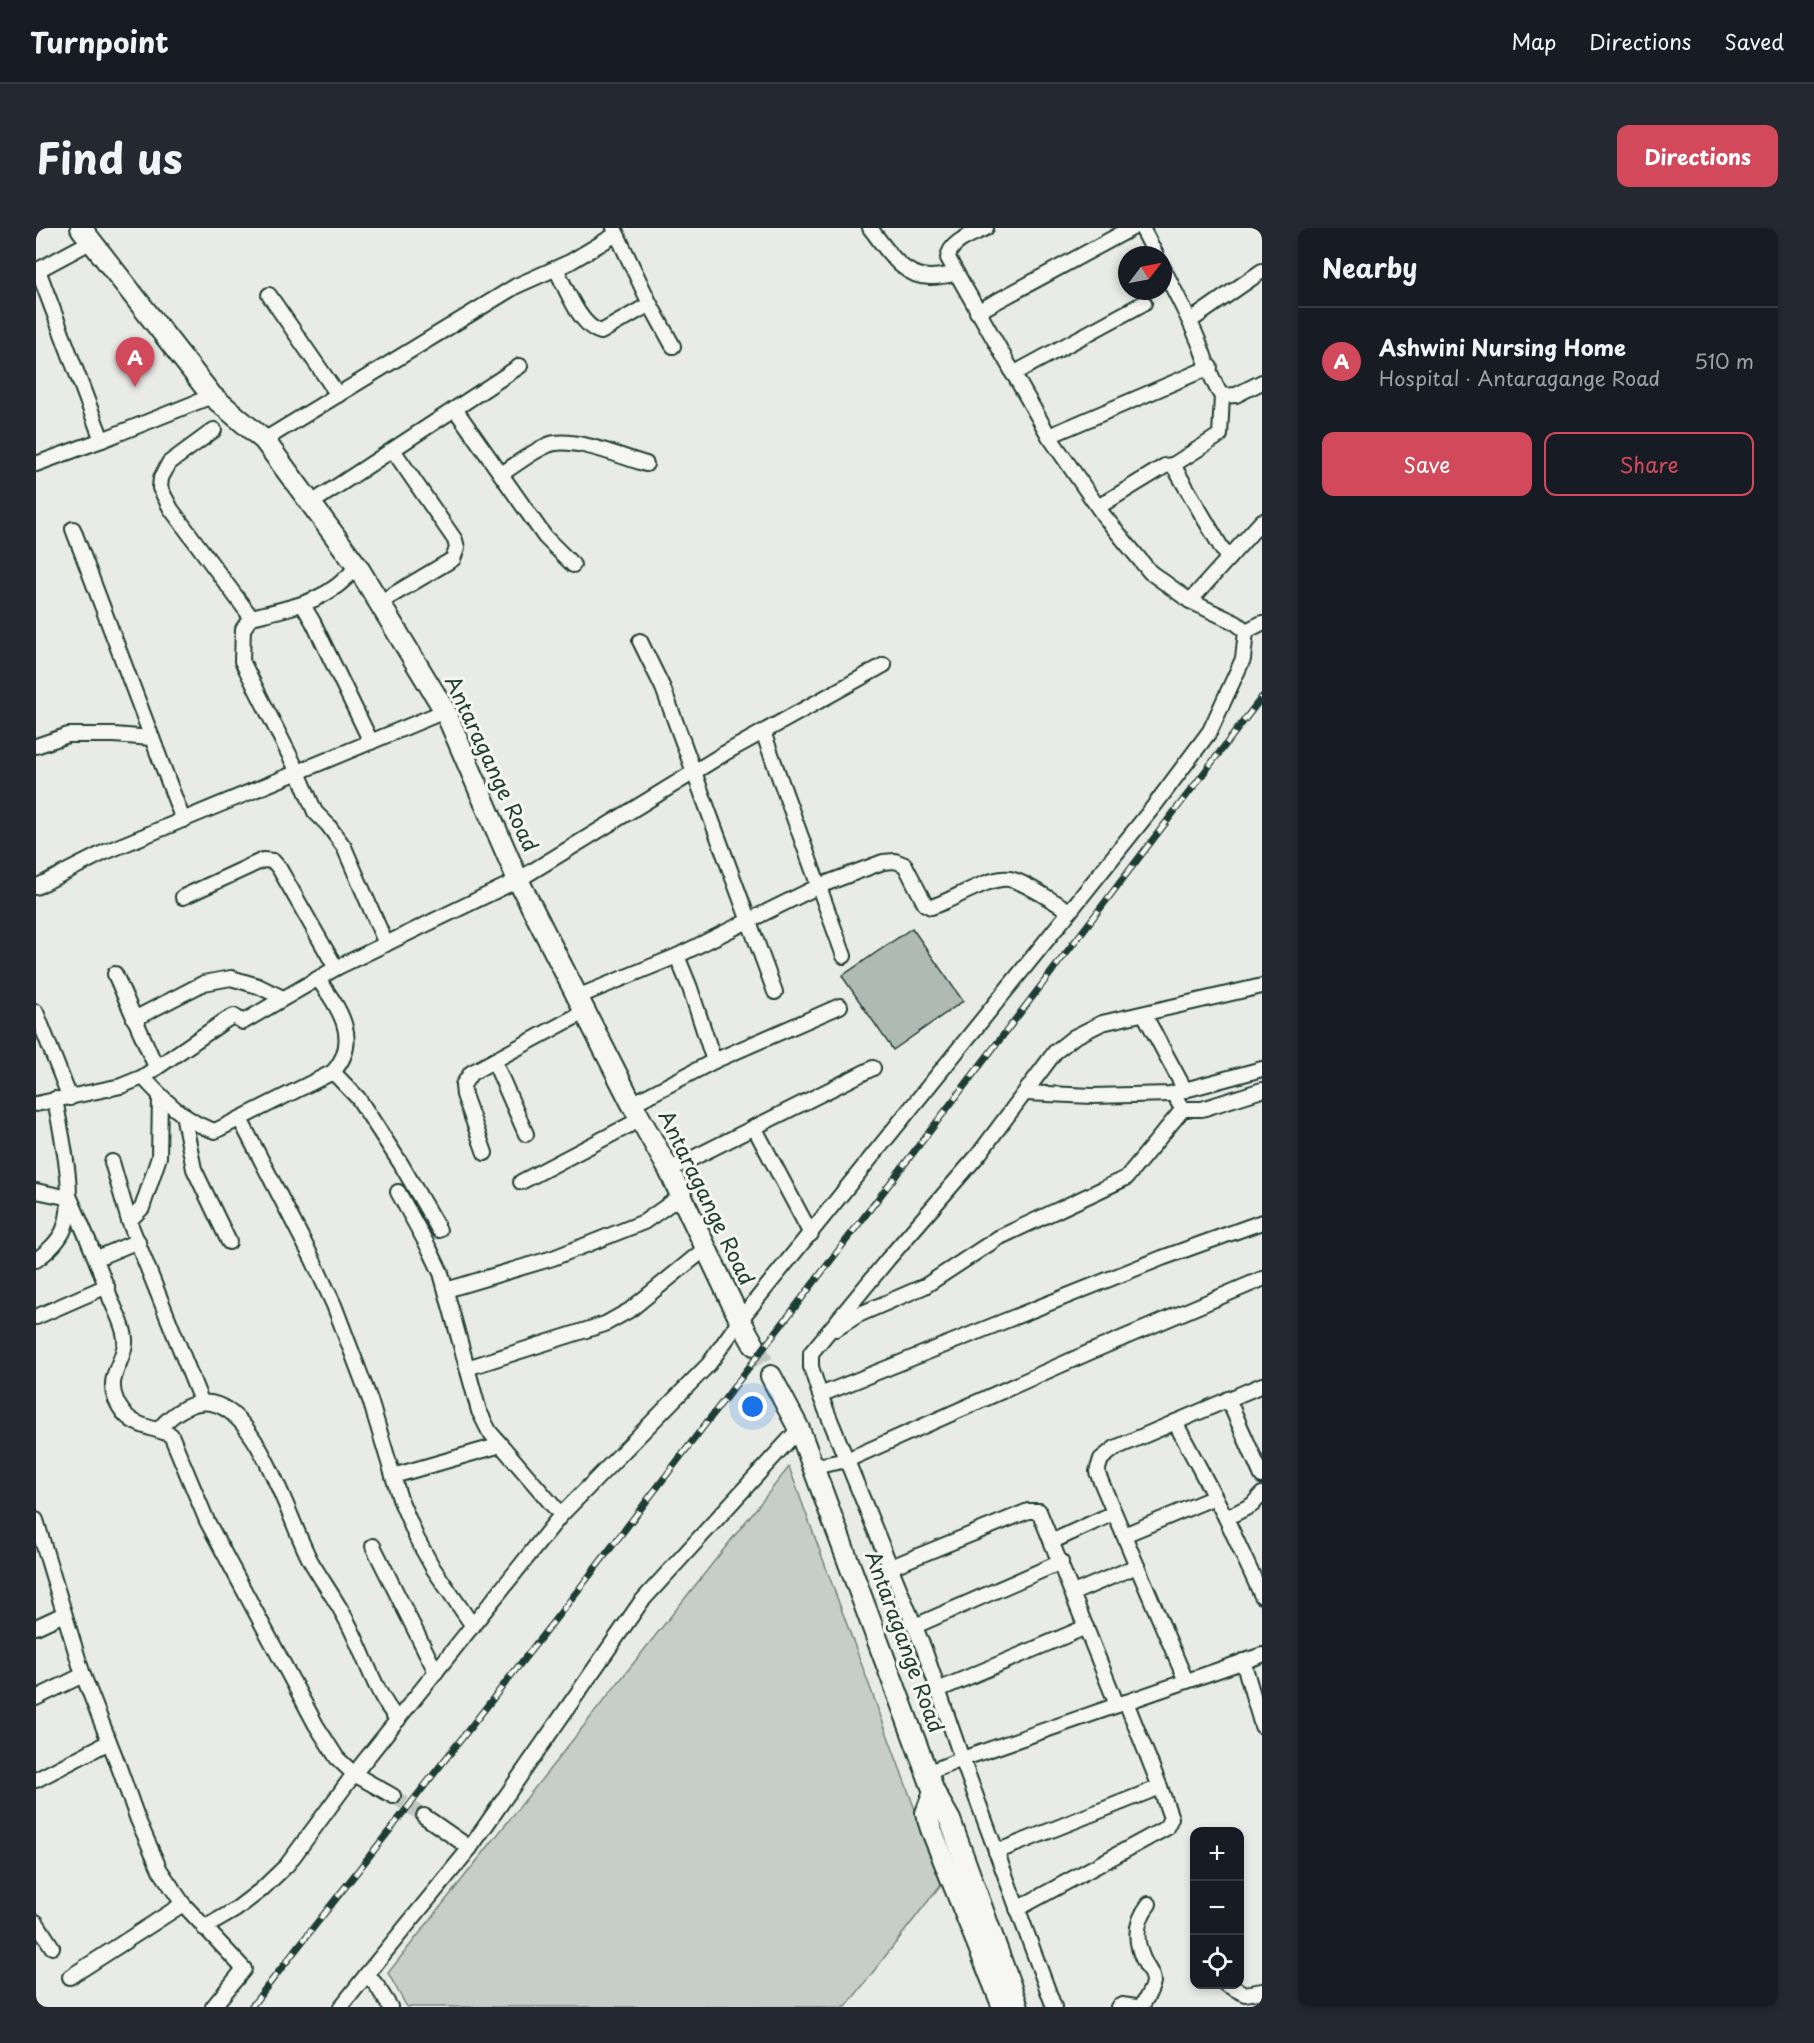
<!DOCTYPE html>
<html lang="en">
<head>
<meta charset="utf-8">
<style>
	:root { --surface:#171b24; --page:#242831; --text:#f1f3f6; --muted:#9ea1a6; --line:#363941; --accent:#d1495b }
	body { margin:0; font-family:"Playpen Sans",sans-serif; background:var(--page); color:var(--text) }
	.controls { position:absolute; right:18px; bottom:18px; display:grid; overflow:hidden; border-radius:12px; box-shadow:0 3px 9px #0003 }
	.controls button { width:54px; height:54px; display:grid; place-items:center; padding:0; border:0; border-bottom:2px solid var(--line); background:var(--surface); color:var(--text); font:30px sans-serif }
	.compass { position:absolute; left:1082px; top:18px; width:54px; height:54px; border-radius:50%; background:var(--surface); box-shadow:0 3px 9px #0003; rotate:58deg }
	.you { position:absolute; left:717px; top:1179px; width:21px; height:21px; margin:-15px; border:4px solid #fff; border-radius:50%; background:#1a73e8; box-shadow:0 0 0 9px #1a73e833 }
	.badge { display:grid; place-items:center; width:39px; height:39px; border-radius:50%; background:var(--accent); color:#fff; font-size:20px; font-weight:700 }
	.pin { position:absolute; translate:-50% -50px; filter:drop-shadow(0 2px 3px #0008) }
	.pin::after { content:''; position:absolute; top:32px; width:21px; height:18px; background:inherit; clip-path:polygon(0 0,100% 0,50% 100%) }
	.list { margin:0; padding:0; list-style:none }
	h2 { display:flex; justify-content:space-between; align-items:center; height:78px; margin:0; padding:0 24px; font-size:26px }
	h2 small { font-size:20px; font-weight:400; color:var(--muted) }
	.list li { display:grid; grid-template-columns:39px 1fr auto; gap:18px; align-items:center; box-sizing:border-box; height:108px; padding:0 24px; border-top:2px solid var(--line) }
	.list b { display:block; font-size:22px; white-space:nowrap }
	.list p { margin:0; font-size:20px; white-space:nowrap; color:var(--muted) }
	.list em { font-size:20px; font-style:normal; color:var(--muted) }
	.actions { display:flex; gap:12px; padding:18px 24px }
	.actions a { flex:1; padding:14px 0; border:2px solid var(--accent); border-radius:12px; text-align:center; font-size:21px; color:var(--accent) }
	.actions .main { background:var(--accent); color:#fff }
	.icon { flex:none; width:33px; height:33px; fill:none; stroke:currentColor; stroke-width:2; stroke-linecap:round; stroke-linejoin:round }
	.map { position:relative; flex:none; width:1226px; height:1779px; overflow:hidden; border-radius:12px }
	header { display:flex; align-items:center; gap:36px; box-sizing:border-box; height:84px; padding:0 30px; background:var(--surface); border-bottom:2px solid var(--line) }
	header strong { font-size:28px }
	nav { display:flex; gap:33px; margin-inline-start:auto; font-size:21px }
	.intro { display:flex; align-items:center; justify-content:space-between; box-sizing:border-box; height:144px; padding:0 36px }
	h1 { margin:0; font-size:42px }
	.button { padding:15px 27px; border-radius:12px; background:var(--accent); color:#fff; font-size:21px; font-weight:700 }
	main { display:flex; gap:36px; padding:0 36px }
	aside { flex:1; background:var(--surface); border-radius:12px; box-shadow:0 3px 9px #0003 }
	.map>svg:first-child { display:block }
</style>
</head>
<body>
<header>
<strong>Turnpoint</strong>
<nav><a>Map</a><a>Directions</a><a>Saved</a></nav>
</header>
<div class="intro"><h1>Find us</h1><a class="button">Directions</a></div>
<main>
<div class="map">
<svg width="1226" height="1779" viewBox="0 0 1226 1779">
	<rect width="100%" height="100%" fill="#e9ebe7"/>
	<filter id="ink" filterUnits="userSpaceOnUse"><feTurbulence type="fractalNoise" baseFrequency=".0167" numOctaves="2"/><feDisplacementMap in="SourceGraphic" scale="12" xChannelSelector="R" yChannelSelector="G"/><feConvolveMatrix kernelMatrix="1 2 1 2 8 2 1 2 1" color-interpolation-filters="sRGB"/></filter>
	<g filter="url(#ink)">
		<path fill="#c7cec9" stroke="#73867e" stroke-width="1.5" d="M 753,1239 L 906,1655 L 810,1779 L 371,1779 L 352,1745 Z"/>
		<path fill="#b0bab5" stroke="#1f3d34" stroke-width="1.5" d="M 876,700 L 927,773 L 857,822 L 806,748 Z"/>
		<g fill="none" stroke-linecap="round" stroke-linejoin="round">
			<path stroke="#c1c8c3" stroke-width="14" stroke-dasharray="14 7" stroke-linecap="butt" d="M 357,1568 L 388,1588"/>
			<path stroke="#c1c8c3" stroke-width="20" stroke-dasharray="20 10" stroke-linecap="butt" d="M 718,1117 L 735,1148"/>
			<defs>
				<g id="street">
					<path d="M 578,0 L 614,76 L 637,118"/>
					<path d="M 834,0 C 850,20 866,50 895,49 C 903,49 911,47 919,46"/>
					<path d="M 1106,0 L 1120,27"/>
					<path d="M 1127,40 C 1139,64 1152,88 1162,112 C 1169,128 1176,156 1186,168 L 1200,167 L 1226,154"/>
					<path d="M 520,41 C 530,60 544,99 565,104 L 614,76"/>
					<path d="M 2,42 L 66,212"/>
					<path d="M 0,43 L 56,13"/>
					<path d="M 233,67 L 302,167"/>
					<path d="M 941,84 L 1096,0"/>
					<path d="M 1154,93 L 1226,43"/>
					<path d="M 977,146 L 1108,75"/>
					<path d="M 419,181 L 509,309 L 537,337"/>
					<path d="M 178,202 L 133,235 L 125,250 L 124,260 L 135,281 L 215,389"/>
					<path d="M 1013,208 L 1174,139"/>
					<path d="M 228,212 L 480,58 L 534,34 L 579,7"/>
					<path d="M 0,236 L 66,212 L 176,168"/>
					<path d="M 1137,237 L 1184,207 L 1186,168"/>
					<path d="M 465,246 C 480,237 495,224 512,217 C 534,207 586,229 610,236"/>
					<path d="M 274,276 L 484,138"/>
					<path d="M 1062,279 L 1129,238 L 1137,237 L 1192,331"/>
					<path d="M 37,301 L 147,592"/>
					<path d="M 321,338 C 293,374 257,379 215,389 L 207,401 L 206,433 L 262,544 L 279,584 L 292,597 L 308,619 L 350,716"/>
					<path d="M 1154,373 L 1226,293"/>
					<path d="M 343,375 L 417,331 L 421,320 L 419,312 L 357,222"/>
					<path d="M 267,377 L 277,394 L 335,514"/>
					<path d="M 1210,403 L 1226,395"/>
					<path d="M 604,413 L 627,460 L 739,764"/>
					<path d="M 727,504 L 808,728"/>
					<path d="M 0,518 L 32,507 L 78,507 L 116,510"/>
					<path d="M 0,659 L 67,625 L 409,483"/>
					<path d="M 147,669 L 227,632 L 237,633 L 243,640 L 300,740"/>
					<path d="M 79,746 L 120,839"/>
					<path d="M 541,769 L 641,728"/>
					<path d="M 0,784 L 34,870"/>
					<path d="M 1108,786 L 1149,862"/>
					<path d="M 98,791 L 168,755 L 195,750 L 222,758 L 247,770"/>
					<path d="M 458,833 L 490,906"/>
					<path d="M 678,833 L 804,778"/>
					<path d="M 297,844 L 322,870 L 365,936 L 403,1002"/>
					<path d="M 107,849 C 126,870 150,895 179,903 L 297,844 C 326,812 303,780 282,751"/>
					<path d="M 989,865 L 1057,868 L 1134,866 L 1226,841"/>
					<path d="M 1142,874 L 1147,881 L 1166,881 L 1226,862"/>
					<path d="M 0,876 L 85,858 L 107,849 L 190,792 L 198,788 L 207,794 L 300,740 L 482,652 L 689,525 L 848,437"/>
					<path d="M 596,876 L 678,833 L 654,760 L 641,728 L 783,658 L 847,634 L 859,633 L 869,637 L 889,676 L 895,679 C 916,673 953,648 973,651 C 988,653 1019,675 1034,683"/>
					<path d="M 147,886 L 158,941 L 193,1014"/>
					<path d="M 204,891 L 276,1030 L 298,1077 L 334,1172 L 364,1271 L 381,1311 L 397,1340 L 437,1398"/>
					<path d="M 718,899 L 775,1006"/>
					<path d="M 449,925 L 428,867 L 427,857 L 435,845 L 550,783"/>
					<path d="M 76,934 L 93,993 L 165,1173"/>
					<path d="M 633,942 L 837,840"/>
					<path d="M 485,954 L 605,891"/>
					<path d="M 0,963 L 34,970 C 49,1004 63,1037 75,1072 C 80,1084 90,1101 89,1115 C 87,1136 70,1149 80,1172 C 92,1200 112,1197 135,1207 L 171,1293 L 280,1497 L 301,1530 L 318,1546 L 357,1568"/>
					<path d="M 362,964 L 394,1022 L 405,1045 L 443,1183 L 453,1203 L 525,1287"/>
					<path d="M 93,993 L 106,980 L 123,929 L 124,868"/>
					<path d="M 61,1030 L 102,1013"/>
					<path d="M 0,1032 C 11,1024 23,1014 28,1001 C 41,967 25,907 19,871"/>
					<path d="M 410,1062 L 517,1030 L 608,994 L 645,968"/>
					<path d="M 0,1089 L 71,1058"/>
					<path d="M 800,1101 L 822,1087 L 889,1058 L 962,1010 L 1090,950 L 1147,881"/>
					<path d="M 431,1140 L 569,1096 L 594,1082 L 670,1020"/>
					<path d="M 784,1167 L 1126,1030 L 1226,994"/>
					<path d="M 1192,1171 L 1226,1248"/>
					<path d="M 1139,1194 L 1190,1290 L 1226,1368"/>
					<path d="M 123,1201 C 137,1185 160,1168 182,1177 C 226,1194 253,1292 274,1332 C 286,1353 301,1373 312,1395 C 329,1427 338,1464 362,1492"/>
					<path d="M 777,1239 L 811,1232 L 1054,1124 L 1226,1051"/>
					<path d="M 357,1248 L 465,1217"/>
					<path d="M 1190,1290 L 1216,1277 L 1226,1266"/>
					<path d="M 0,1292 L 47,1447 L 80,1531 L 102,1592 L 124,1642 L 147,1676 L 208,1741 L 177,1779"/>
					<path d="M 1088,1307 L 1179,1269"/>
					<path d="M 1017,1313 L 1078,1285"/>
					<path d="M 337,1318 L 400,1444"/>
					<path d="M 855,1339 L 992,1283 L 1003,1283 L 1081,1477"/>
					<path d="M 1037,1365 L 1101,1338"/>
					<path d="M 879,1398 L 1025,1334"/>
					<path d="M 0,1399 L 28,1386"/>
					<path d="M 1207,1433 L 1226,1498"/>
					<path d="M 1150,1453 L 1061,1244 L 1065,1231 L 1079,1220 L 1226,1157"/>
					<path d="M 902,1462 L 1050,1399"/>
					<path d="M 0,1470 L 47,1447"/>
					<path d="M 891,1545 L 926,1531 L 1226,1427"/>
					<path d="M 0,1552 L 73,1514"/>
					<path d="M 388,1588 L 434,1620"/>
					<path d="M 960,1624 L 1124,1559 L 1090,1474"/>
					<path d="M 981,1681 L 1130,1600 L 1135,1590 L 1124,1559"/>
					<path d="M 0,1694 L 16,1719"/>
					<path d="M 168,1700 L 199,1682 L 225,1662 L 251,1637 L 318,1546 L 525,1287 L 673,1136 L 704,1092 L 1034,683 L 1118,578 L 1174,503 L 1207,431 L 1210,403 L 1200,395 L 1154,373 L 1114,344 L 1068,288 L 1013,208 L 912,30 C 914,13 936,7 950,0"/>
					<path d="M 34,1749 L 147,1676"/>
					<path d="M 1189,1756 L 1209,1766 L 1226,1763"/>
					<path d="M 305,1779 L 331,1746"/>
					<path d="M 354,1779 L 341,1758 L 331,1746 L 434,1620 L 605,1374 L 763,1201"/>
					<path d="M 1018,1779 L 926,1531 L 888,1421 L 784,1167 L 775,1139 L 775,1125 L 852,1031 L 943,926 L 1019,824 L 1038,809 L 1066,795 L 1226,758"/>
					<path d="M 1082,1779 L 1086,1777 L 1100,1779"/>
					<path d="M 1105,1779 C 1109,1772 1116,1762 1117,1754 C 1117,1747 1113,1742 1110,1737 C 1098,1715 1098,1695 1113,1676"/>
				</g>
				<g id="secondary">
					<path d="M 45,0 L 176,168 L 228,212 L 321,338 L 409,483 L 482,652 L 596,876 L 633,942 L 704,1092 L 718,1117"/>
					<path d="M 735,1148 L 763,1201 L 898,1564 L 914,1592 L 982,1779"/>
					<path d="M 898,1564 L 890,1585 L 895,1601 L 967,1779"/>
				</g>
			</defs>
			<use href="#street" stroke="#1f3d34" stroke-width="18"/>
			<use href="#secondary" stroke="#1f3d34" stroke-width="24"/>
			<use href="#street" stroke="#f6f6f2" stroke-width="14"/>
			<use href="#secondary" stroke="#f6f6f2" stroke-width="20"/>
			<defs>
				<path id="rail" d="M 215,1779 L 554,1347 L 1226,469"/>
			</defs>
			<use href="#rail" stroke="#1f3d34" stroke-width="7"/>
			<use href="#rail" stroke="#f6f6f2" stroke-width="4.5" stroke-dasharray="14" stroke-linecap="butt"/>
		</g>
	</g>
	<g text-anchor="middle" stroke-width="6" stroke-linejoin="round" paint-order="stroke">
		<g font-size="21" fill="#1f3d34" stroke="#f6f6f2">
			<text transform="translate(455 536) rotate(65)" y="7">Antaragange Road</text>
			<text transform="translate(670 970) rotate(64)" y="7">Antaragange Road</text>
			<text transform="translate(868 1414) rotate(70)" y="7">Antaragange Road</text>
		</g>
	</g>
</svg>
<div class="controls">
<button>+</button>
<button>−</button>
<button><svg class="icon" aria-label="locate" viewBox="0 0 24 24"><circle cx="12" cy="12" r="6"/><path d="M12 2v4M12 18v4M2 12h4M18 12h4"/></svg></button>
</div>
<svg class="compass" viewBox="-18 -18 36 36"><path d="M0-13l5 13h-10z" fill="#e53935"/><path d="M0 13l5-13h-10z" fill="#9ea1a6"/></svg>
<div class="you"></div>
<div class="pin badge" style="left:99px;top:159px">A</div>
</div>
<aside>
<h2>Nearby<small></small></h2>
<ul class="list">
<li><span class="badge">A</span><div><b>Ashwini Nursing Home</b><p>Hospital · Antaragange Road</p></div><em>510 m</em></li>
</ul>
<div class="actions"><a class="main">Save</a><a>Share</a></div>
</aside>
</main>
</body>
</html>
